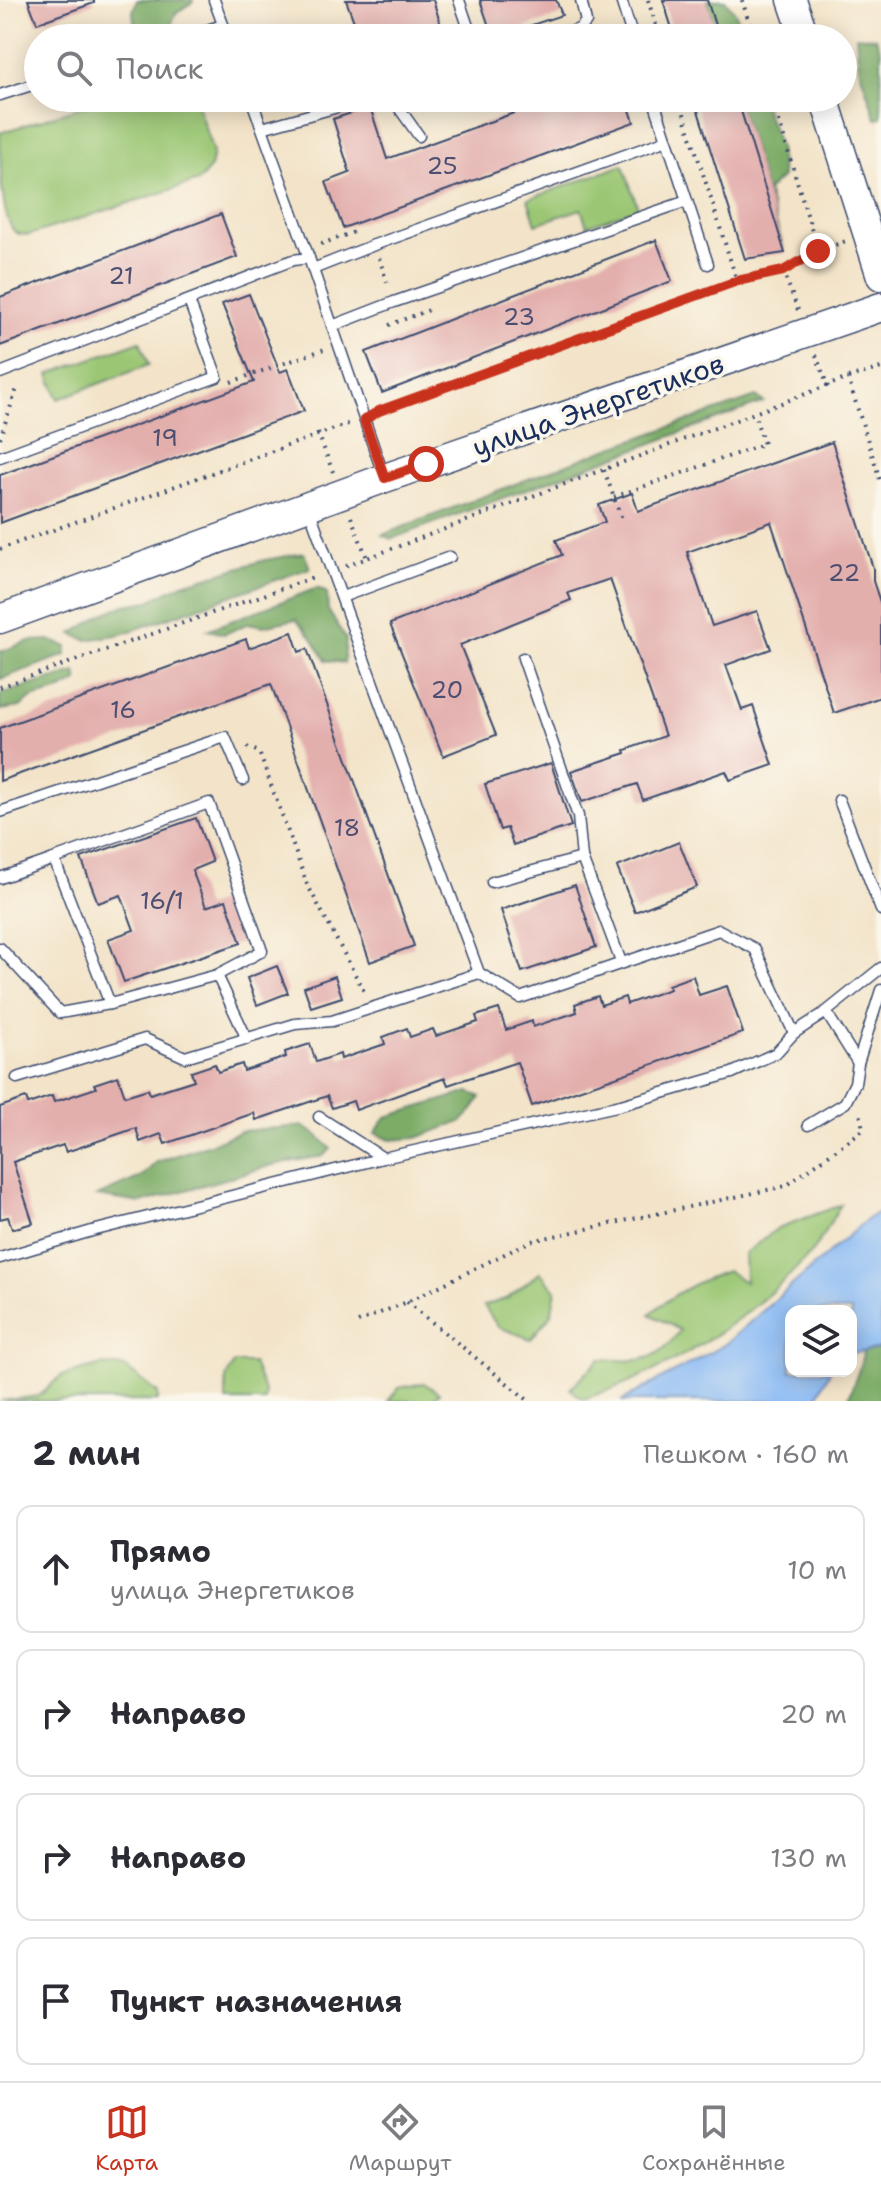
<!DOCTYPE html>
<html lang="ru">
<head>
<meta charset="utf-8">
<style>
	:root { --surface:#fff; --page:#f2f2f3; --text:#2b2b33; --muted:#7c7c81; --line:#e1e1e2; --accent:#c8321e }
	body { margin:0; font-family:"Shantell Sans",sans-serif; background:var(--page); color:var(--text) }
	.controls { position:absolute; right:24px; bottom:24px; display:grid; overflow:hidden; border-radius:16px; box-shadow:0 4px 20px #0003 }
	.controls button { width:72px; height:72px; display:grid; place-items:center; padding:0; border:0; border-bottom:2px solid var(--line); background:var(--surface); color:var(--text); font:40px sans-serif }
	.stop { position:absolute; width:24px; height:24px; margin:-18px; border:6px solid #c8321e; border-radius:50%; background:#fff }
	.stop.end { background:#c8321e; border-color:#fff; box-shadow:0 2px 8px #0008 }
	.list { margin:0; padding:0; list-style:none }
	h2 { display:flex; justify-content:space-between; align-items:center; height:104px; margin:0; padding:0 32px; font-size:34px }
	h2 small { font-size:26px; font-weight:400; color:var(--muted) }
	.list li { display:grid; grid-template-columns:52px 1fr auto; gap:24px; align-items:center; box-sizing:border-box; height:128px; margin:0 16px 16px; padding:0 16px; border:2px solid var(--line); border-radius:16px }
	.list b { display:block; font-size:30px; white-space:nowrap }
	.list p { margin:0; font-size:26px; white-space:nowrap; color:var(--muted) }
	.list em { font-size:26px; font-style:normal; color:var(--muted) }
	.icon { flex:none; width:44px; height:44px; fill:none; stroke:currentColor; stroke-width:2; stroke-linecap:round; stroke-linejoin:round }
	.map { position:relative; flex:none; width:881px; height:1401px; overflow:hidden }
	.search { position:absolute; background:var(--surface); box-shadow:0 4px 20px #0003; left:24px; right:24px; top:24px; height:88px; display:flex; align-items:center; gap:20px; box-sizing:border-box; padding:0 28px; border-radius:44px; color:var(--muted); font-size:30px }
	.sheet { height:680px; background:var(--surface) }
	nav { display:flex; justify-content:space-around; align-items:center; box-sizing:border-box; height:112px; border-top:2px solid var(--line); background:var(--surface); font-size:22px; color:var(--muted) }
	nav a { display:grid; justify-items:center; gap:4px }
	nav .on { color:var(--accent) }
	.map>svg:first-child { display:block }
</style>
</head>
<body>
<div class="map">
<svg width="881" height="1401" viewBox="0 0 881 1401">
	<rect width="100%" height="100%" fill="#fbf7ec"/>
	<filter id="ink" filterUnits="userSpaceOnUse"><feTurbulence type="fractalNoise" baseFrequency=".0125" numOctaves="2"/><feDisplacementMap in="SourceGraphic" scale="16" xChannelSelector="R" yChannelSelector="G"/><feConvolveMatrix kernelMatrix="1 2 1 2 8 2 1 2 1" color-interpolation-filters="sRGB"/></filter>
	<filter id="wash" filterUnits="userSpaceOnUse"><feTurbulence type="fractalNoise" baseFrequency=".006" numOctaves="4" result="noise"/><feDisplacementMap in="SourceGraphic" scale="32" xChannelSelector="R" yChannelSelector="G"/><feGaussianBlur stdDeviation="1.8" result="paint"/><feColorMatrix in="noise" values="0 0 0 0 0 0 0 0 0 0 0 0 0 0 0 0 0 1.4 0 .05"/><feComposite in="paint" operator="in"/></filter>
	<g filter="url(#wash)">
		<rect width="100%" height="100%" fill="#f3e4c9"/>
		<g fill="#9bc775" stroke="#5b7b6a" stroke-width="2">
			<path d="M 109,98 L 195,98 L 213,152 L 210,168 L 199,181 L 29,235 C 25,234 20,235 16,233 C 0,220 0,158 0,133 Z"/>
			<path d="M 623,165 L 638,208 L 587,226 L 581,209 L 536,224 L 528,199 Z"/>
			<path d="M 140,341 L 149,365 L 58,399 L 49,374 Z"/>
			<path d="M 841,1205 C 830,1221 821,1242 808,1256 C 747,1322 668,1372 583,1399 L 570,1389 L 600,1359 C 637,1362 657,1364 680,1330 L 650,1314 C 674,1293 698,1280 728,1271 L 745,1282 L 744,1254 L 778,1228 Z"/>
			<path d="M 540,1272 L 556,1290 L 551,1315 L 531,1339 L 498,1327 L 484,1306 L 508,1298 Z"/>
			<path d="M 234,1363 L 253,1363 L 265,1394 L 264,1401 L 226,1401 L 226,1378 Z"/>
			<path d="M 102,1365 L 125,1367 L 158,1393 L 158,1401 L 0,1401 L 39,1396 L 61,1376 Z"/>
			<path d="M 424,1383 L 439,1393 L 432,1401 L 388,1401 L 399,1388 Z"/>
		</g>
		<g fill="#7cac66" stroke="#4c6e62" stroke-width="2">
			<path d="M 137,0 L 193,0 L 193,2 L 176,13 L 169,30 L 148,35 L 135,30 L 133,11 Z"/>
			<path d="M 707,0 L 725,0 L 736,14 L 743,38 L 719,38 Z"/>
			<path d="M 856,36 L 876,38 L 881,51 L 881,117 L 876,119 L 859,68 Z"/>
			<path d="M 737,98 L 761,98 L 779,147 L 782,177 L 767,191 L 785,253 Z"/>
			<path d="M 756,397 L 764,402 L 391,539 L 382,535 L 604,450 Z"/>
			<path d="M 304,553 L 310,568 L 122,634 L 87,640 L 72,634 L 103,614 L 125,605 L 149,601 L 183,584 L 265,560 Z"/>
			<path d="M 317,588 L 327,593 L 328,610 L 346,639 L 344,663 L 326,660 L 310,635 L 296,619 L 263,626 L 248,623 L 225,634 L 207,630 Z"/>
			<path d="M 49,640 L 67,647 L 66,655 L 0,679 L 0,652 L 29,641 Z"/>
			<path d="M 76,672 L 78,681 L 61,690 L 32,698 L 20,707 L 0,710 L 0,694 Z"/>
			<path d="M 469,1092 L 481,1097 L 473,1110 L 461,1122 L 416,1138 L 390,1140 L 375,1133 L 386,1117 Z"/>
			<path d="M 302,1126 L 317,1135 L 331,1149 L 323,1156 L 273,1165 L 141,1203 L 97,1196 L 141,1177 L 157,1162 L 213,1143 L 241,1131 Z"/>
			<path d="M 881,1348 L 881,1401 L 848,1401 C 852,1384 862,1368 863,1351 Z"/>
		</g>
		<path fill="#88b9f4" stroke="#5274a9" stroke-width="2" d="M 881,1210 L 881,1348 L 851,1353 L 851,1311 L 791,1311 L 791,1371 L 830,1371 L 815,1401 L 621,1401 L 724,1345 L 866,1220 Z"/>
		<g id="blocks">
			<g fill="#e3afad">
				<path d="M 28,0 L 94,0 L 94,3 L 37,23 Z"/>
				<path d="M 346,0 L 433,0 L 445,38 L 360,38 Z"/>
				<path d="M 480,0 L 556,0 L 562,15 L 493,38 Z"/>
				<path d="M 663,0 L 707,0 L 719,38 L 675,38 Z"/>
				<path d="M 555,98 L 626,98 L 634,122 L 343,228 L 326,182 L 350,173 L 333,119 L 370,107 L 387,159 Z"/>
				<path d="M 694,98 L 737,98 L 785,253 L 745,259 Z"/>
				<path d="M 221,214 L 237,257 L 0,346 L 0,297 Z"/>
				<path d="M 656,240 L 672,281 L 382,393 L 366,352 Z"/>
				<path d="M 249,294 L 280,372 L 288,369 L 304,411 L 0,523 L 0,475 L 254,382 L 222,304 Z"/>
				<path d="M 832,442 L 873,568 L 873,581 L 881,605 L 881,697 L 834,713 L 771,522 L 687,552 L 712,626 L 757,611 L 771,649 L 726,665 L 742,710 L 753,706 L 773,765 L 730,780 L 726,771 L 643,800 L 637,784 L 582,802 L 571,771 L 626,753 L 625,750 L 665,736 L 610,579 L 568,593 L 571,600 L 460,645 L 496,735 L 443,756 L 390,624 L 562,555 L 556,540 L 605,522 L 599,505 L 632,493 L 638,511 Z"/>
				<path d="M 292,632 L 299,652 L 307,649 L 414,946 L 370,962 L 271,684 L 0,781 L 0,728 L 246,639 L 249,648 Z"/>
				<path d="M 551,763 L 571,826 L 513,845 L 507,828 L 500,830 L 485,784 Z"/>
				<path d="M 196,818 L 212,862 L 192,870 L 206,907 L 226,900 L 241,943 L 124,982 L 108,939 L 134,930 L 121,895 L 98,903 L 81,858 Z"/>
				<path d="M 679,842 L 697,887 L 635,912 L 617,867 Z"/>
				<path d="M 575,885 L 596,947 L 522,972 L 501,910 Z"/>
				<path d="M 277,966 L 288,993 L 257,1005 L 247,978 Z"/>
				<path d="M 335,976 L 342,997 L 311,1007 L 304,987 Z"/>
				<path d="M 693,976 L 699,995 L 727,986 L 743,1033 L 532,1106 L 517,1062 L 448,1085 L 445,1078 L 356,1110 L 353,1101 L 332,1108 L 327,1096 L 256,1120 L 254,1113 L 165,1144 L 161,1134 L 140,1142 L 136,1128 L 66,1152 L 63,1145 L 13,1162 L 33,1223 L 12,1229 L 8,1217 L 0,1219 L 0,1107 L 26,1098 L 28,1104 L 52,1096 L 54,1102 L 96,1088 L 94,1084 L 118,1076 L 125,1096 L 148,1089 L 150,1094 L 194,1080 L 191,1072 L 215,1064 L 218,1072 L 242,1064 L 244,1071 L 286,1057 L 285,1052 L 310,1044 L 316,1062 L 340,1054 L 341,1059 L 385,1044 L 383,1037 L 407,1028 L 410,1037 L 433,1029 L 436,1036 L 478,1022 L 476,1016 L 499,1009 L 506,1030 L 532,1021 L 533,1027 L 577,1012 L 575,1004 L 598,996 L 601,1005 L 625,997 L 627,1004 L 670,989 L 668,985 Z"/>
			</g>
		</g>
	</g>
	<g filter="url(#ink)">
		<use href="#blocks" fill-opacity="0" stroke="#3b4a6e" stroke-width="2"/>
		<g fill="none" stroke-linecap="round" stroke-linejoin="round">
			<defs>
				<g id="service">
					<path d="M 214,0 L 228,38"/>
					<path d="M 459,0 L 472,38"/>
					<path d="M 621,0 L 633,38"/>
					<path d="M 182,38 L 223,25"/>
					<path d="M 554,38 L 579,29 L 586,22 L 581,0"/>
					<path d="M 0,95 L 38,83"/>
					<path d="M 251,98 L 309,258 L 384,477"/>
					<path d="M 392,98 L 419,136"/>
					<path d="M 653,98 L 708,264"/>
					<path d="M 262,128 L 370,98"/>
					<path d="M 313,269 L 374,245 L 667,140"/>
					<path d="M 332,326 L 394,302 L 687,201"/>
					<path d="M 0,373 L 293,260 L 309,258"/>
					<path d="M 0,457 L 217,377 L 189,301"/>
					<path d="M 309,509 L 479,973"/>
					<path d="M 342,597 L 450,557"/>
					<path d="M 523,658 L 578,816 L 582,858 L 621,962"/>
					<path d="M 839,800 L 881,910"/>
					<path d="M 0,812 L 225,737 L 243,780"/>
					<path d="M 0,878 L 54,859 L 110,1004"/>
					<path d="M 492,882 L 582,858"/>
					<path d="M 0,948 L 60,1013 L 110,1004 L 217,975 L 262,951 L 209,803 L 54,859"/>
					<path d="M 217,975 L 247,1039"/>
					<path d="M 826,1012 L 858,1063"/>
					<path d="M 17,1078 L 145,1039 L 185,1057 L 295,1024 L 332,1021 L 479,973 L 520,998 L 719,930 L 755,949 L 794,1033"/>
					<path d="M 319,1117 L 383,1158"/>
					<path d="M 808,1125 L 845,1103 L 855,1083 L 858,1063 L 881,990"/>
					<path d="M 0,1258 L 92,1231 L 383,1158 L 621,1105 L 732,1073 L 776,1053 L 794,1033 L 826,1012 L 881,968"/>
				</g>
				<g id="secondary">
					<path d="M 792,0 L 805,38"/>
					<path d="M 824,98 L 881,276"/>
					<path d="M 0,619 L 385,478 L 881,307"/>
				</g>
			</defs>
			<use href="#service" stroke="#3b4a6e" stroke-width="13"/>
			<use href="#secondary" stroke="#3b4a6e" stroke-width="31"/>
			<g stroke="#3b4a6e" stroke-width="4" stroke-dasharray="2 6" stroke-linecap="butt">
				<path d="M 648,0 L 660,38"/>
				<path d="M 742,0 L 754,38"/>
				<path d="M 679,98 L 737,281"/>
				<path d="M 772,98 L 818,251"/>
				<path d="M 321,244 L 354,232"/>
				<path d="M 379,258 L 389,288"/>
				<path d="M 783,271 L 798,310"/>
				<path d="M 389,325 L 429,310"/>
				<path d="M 816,355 L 828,387"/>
				<path d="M 848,378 L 881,483"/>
				<path d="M 231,382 L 325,349"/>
				<path d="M 378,412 L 737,281 L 783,271 L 818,251 L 846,241"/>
				<path d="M 318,433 L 333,472"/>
				<path d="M 0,438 L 18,385"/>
				<path d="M 604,470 L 621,517"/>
				<path d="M 614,497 L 764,444 L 754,414"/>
				<path d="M 351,517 L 367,558"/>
				<path d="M 0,549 L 348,424"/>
				<path d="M 346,566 L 848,378 L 881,368"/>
				<path d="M 0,687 L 315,577"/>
				<path d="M 247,747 L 259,752 L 307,884 L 366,995"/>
				<path d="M 407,1302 L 529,1401"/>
				<path d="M 358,1322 L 407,1302 L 531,1241 L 786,1186 L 863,1130 L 860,1112"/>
			</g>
			<use href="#service" stroke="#fff" stroke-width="10"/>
			<use href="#secondary" stroke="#fff" stroke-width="28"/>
		</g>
	</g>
	<g fill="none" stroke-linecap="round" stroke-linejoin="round" filter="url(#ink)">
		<path stroke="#c8321e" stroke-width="10" d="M 426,464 L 385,478 L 364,420 L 379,411 L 737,281 L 783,271 L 818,251"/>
	</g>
	<g text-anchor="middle" stroke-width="7" stroke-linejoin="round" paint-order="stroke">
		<g font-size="24" fill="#4d4f72">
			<text x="442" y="174">25</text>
			<text x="121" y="284">21</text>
			<text x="519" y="325">23</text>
			<text x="165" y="446">19</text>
			<text x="844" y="581">22</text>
			<text x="447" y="698">20</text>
			<text x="123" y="718">16</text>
			<text x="347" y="836">18</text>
			<text x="162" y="909">16/1</text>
		</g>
		<g font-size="28" fill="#1b2f5e" stroke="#fbf7ec">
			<text transform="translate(598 405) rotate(-19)" y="10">улица Энергетиков</text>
		</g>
	</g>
</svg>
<div class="controls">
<button><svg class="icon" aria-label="layers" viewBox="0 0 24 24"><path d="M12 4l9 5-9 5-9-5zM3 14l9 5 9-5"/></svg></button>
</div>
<div class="stop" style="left:426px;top:464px"></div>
<div class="stop end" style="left:818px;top:251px"></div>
<div class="search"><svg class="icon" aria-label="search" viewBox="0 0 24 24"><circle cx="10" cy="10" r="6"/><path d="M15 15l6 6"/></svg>Поиск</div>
</div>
<section class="sheet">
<h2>2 мин<small>Пешком · 160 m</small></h2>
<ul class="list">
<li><svg class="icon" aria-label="ahead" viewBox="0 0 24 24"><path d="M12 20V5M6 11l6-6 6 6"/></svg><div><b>Прямо</b><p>улица Энергетиков</p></div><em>10 m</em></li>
<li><svg class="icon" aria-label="right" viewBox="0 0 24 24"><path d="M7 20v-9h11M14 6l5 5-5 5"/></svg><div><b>Направо</b></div><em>20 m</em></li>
<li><svg class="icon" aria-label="right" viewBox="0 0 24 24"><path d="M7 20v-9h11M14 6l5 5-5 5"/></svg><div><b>Направо</b></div><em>130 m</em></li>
<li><svg class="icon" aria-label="arrive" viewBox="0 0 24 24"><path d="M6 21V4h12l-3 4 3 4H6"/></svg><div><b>Пункт назначения</b></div></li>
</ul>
</section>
<nav>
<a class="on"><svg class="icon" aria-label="map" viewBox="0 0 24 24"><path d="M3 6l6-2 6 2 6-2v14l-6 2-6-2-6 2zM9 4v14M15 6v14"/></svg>Карта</a>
<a><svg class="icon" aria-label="directions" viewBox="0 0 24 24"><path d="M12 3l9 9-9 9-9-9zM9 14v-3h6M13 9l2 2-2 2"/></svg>Маршрут</a>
<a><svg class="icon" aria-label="saved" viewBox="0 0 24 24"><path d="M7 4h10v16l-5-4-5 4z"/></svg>Сохранённые</a>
</nav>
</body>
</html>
